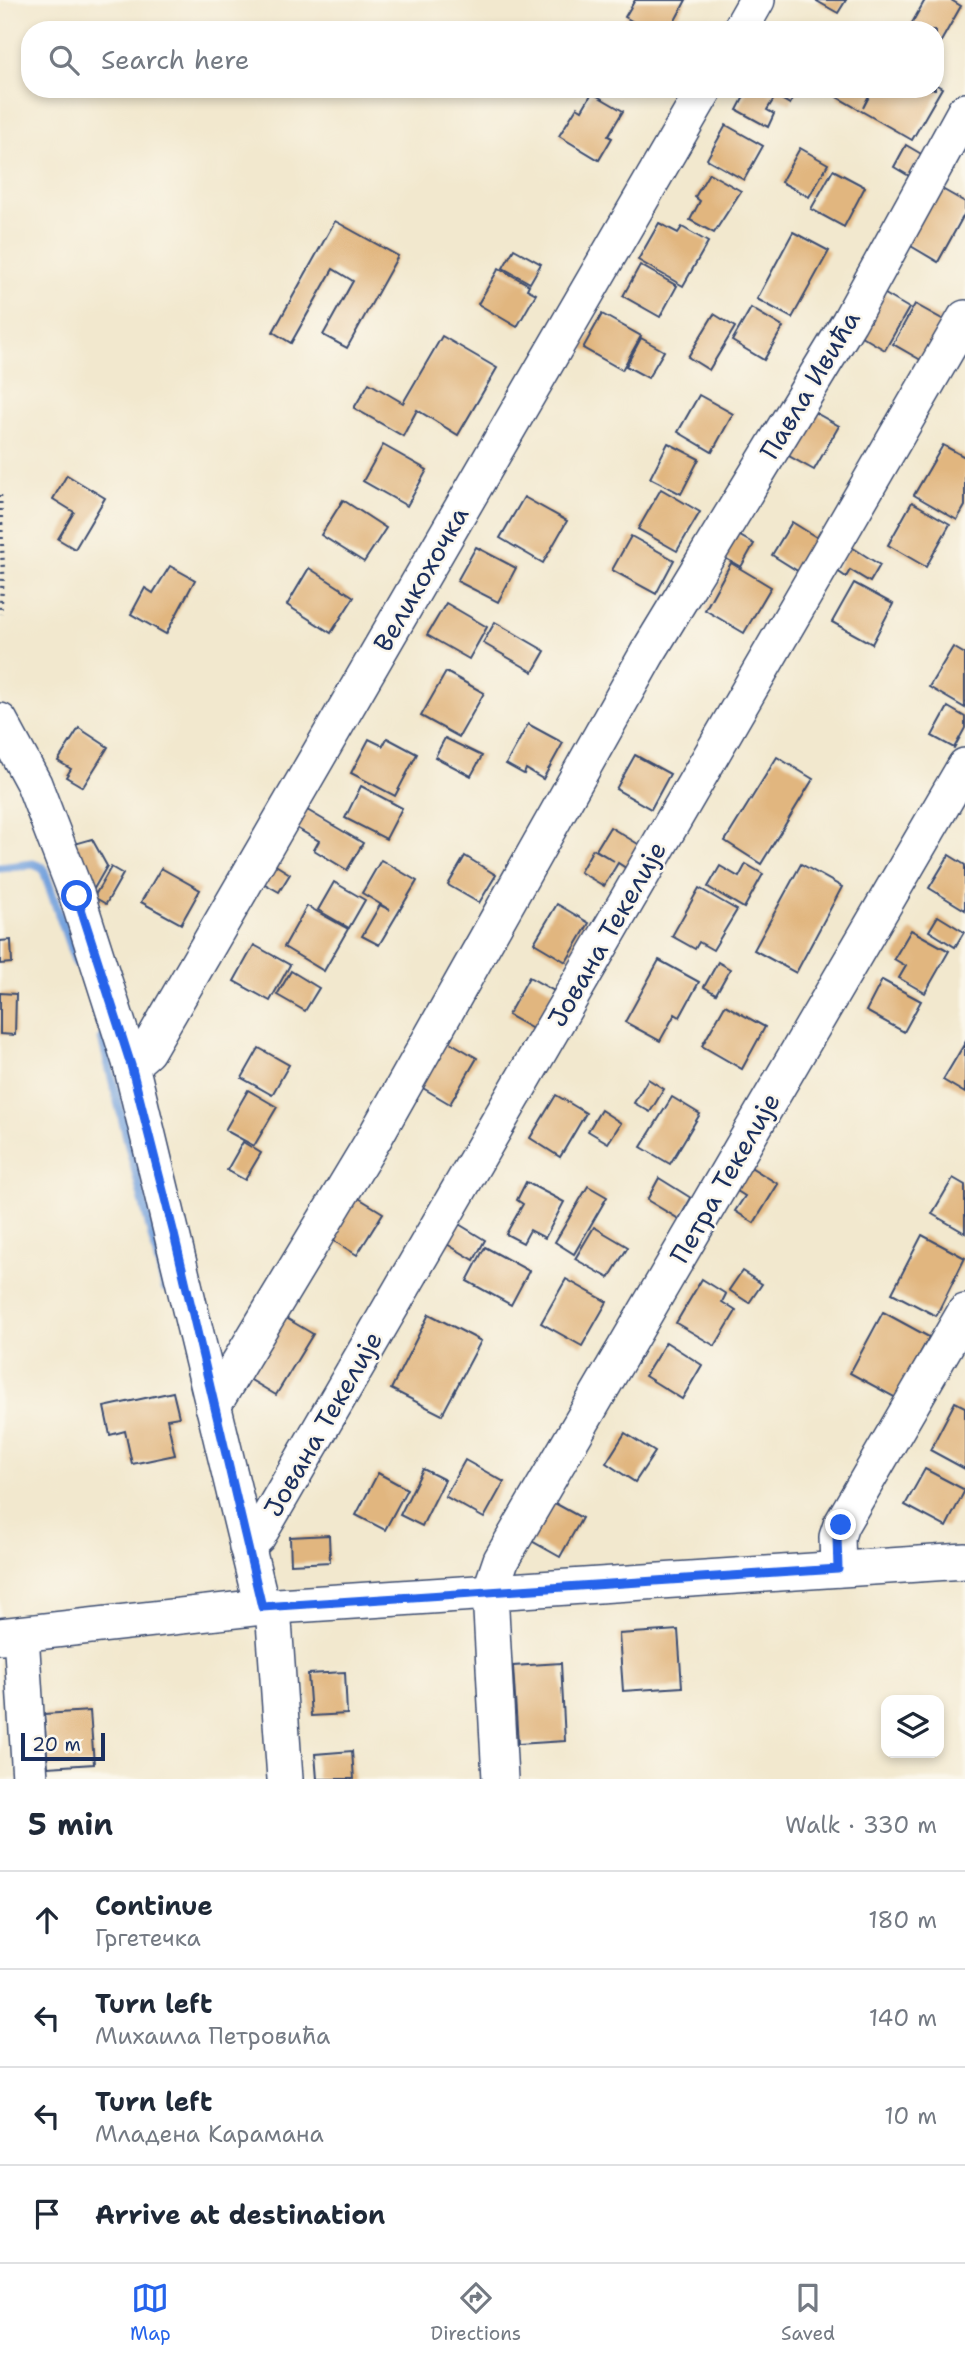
<!DOCTYPE html>
<html lang="en">
<head>
<meta charset="utf-8">
<style>
	:root { --surface:#fff; --page:#f6f6f7; --text:#1f2937; --muted:#747a83; --line:#e0e1e3; --accent:#2563eb }
	body { margin:0; font-family:"Shantell Sans",sans-serif; background:var(--page); color:var(--text) }
	.controls { position:absolute; right:21px; bottom:21px; display:grid; overflow:hidden; border-radius:14px; box-shadow:0 4px 10px #0003 }
	.controls button { width:63px; height:63px; display:grid; place-items:center; padding:0; border:0; border-bottom:2px solid var(--line); background:var(--surface); color:var(--text); font:35px sans-serif }
	.scale { position:absolute; left:21px; bottom:18px; width:84px; box-sizing:border-box; padding-left:7px; border:4px solid #1b2f5e; border-top:0; font-size:19px; line-height:24px; white-space:nowrap; color:#1b2f5e; -webkit-text-stroke:5px #fbf7ec; paint-order:stroke }
	.stop { position:absolute; width:21px; height:21px; margin:-16px; border:5px solid #2563eb; border-radius:50%; background:#fff }
	.stop.end { background:#2563eb; border-color:#fff; box-shadow:0 2px 7px #0008 }
	.list { margin:0; padding:0; list-style:none }
	h2 { display:flex; justify-content:space-between; align-items:center; height:91px; margin:0; padding:0 28px; font-size:30px }
	h2 small { font-size:23px; font-weight:400; color:var(--muted) }
	.list li { display:grid; grid-template-columns:46px 1fr auto; gap:21px; align-items:center; box-sizing:border-box; height:98px; padding:0 28px; border-top:2px solid var(--line) }
	.list b { display:block; font-size:26px; white-space:nowrap }
	.list p { margin:0; font-size:23px; white-space:nowrap; color:var(--muted) }
	.list em { font-size:23px; font-style:normal; color:var(--muted) }
	.icon { flex:none; width:38px; height:38px; fill:none; stroke:currentColor; stroke-width:2; stroke-linecap:round; stroke-linejoin:round }
	.map { position:relative; flex:none; width:965px; height:1779px; overflow:hidden }
	.search { position:absolute; background:var(--surface); box-shadow:0 4px 10px #0003; left:21px; right:21px; top:21px; height:77px; display:flex; align-items:center; gap:18px; box-sizing:border-box; padding:0 24px; border-radius:28px; color:var(--muted); font-size:26px }
	.sheet { height:483px; background:var(--surface) }
	nav { display:flex; justify-content:space-around; align-items:center; box-sizing:border-box; height:98px; border-top:2px solid var(--line); background:var(--surface); font-size:19px; color:var(--muted) }
	nav a { display:grid; justify-items:center; gap:4px }
	nav .on { color:var(--accent) }
	.map>svg:first-child { display:block }
</style>
</head>
<body>
<div class="map">
<svg width="965" height="1779" viewBox="0 0 965 1779">
	<rect width="100%" height="100%" fill="#fbf7ec"/>
	<filter id="ink" filterUnits="userSpaceOnUse"><feTurbulence type="fractalNoise" baseFrequency=".0143" numOctaves="2"/><feDisplacementMap in="SourceGraphic" scale="14" xChannelSelector="R" yChannelSelector="G"/><feConvolveMatrix kernelMatrix="1 2 1 2 8 2 1 2 1" color-interpolation-filters="sRGB"/></filter>
	<filter id="wash" filterUnits="userSpaceOnUse"><feTurbulence type="fractalNoise" baseFrequency=".00686" numOctaves="4" result="noise"/><feDisplacementMap in="SourceGraphic" scale="28" xChannelSelector="R" yChannelSelector="G"/><feGaussianBlur stdDeviation="1.57" result="paint"/><feColorMatrix in="noise" values="0 0 0 0 0 0 0 0 0 0 0 0 0 0 0 0 0 1.4 0 .05"/><feComposite in="paint" operator="in"/></filter>
	<g filter="url(#wash)">
		<rect width="100%" height="100%" fill="#f2e8ce"/>
		<g fill="none" stroke-linecap="round" stroke-linejoin="round">
			<g stroke="#74a2dd" stroke-width="9">
				<path d="M 0,868 L 33,864 L 43,868 L 76,963"/>
				<path d="M 102,1038 L 165,1288"/>
			</g>
		</g>
		<g id="blocks">
			<g fill="#e1b67f">
				<path d="M 635,0 L 686,0 L 670,30 L 647,30 L 625,17 Z"/>
				<path d="M 815,0 L 846,0 L 838,13 Z"/>
				<path d="M 925,0 L 951,0 L 961,6 L 935,52 L 935,30 L 908,30 Z"/>
				<path d="M 935,84 L 942,88 L 912,140 L 837,97 L 841,89 L 872,89 L 863,108 L 873,89 L 935,89 Z"/>
				<path d="M 748,89 L 761,89 L 775,97 L 767,110 L 774,114 L 768,127 L 737,110 Z"/>
				<path d="M 764,89 L 798,89 L 790,104 Z"/>
				<path d="M 592,93 L 623,111 L 608,136 L 612,138 L 599,160 L 559,136 L 577,107 L 582,110 Z"/>
				<path d="M 726,125 L 763,146 L 744,180 L 707,159 Z"/>
				<path d="M 906,145 L 923,155 L 911,177 L 894,167 Z"/>
				<path d="M 800,148 L 828,164 L 809,197 L 781,182 Z"/>
				<path d="M 833,170 L 865,187 L 844,227 L 811,209 Z"/>
				<path d="M 709,173 L 741,191 L 714,233 L 690,220 L 700,201 L 695,197 Z"/>
				<path d="M 935,185 L 965,202 L 965,213 L 938,262 L 904,242 Z"/>
				<path d="M 335,221 L 398,256 L 347,348 L 323,335 L 353,281 L 333,269 L 291,343 L 273,332 Z"/>
				<path d="M 659,223 L 678,233 L 682,227 L 708,242 L 683,286 L 638,260 Z"/>
				<path d="M 793,232 L 829,251 L 792,318 L 757,299 Z"/>
				<path d="M 514,249 L 541,264 L 530,283 L 503,268 Z"/>
				<path d="M 640,265 L 677,286 L 660,317 L 623,296 Z"/>
				<path d="M 499,268 L 529,285 L 527,289 L 536,294 L 517,327 L 478,304 Z"/>
				<path d="M 880,291 L 909,308 L 885,350 L 856,333 Z"/>
				<path d="M 915,304 L 949,323 L 926,363 L 893,344 Z"/>
				<path d="M 751,308 L 783,327 L 764,360 L 732,341 Z"/>
				<path d="M 602,314 L 641,336 L 622,370 L 583,348 Z"/>
				<path d="M 714,314 L 735,327 L 709,370 L 688,357 Z"/>
				<path d="M 442,336 L 497,368 L 458,435 L 417,410 L 403,436 L 354,408 L 369,383 L 403,403 Z"/>
				<path d="M 641,338 L 664,351 L 648,378 L 626,366 Z"/>
				<path d="M 699,395 L 733,414 L 712,452 L 678,432 Z"/>
				<path d="M 805,407 L 839,426 L 814,470 L 780,451 Z"/>
				<path d="M 668,443 L 699,459 L 681,494 L 650,478 Z"/>
				<path d="M 383,445 L 427,470 L 407,506 L 363,481 Z"/>
				<path d="M 943,445 L 965,457 L 965,506 L 957,520 L 914,495 Z"/>
				<path d="M 67,475 L 105,498 L 75,549 L 58,539 L 74,512 L 53,499 Z"/>
				<path d="M 661,489 L 700,512 L 677,551 L 638,529 Z"/>
				<path d="M 524,497 L 567,521 L 543,563 L 500,538 Z"/>
				<path d="M 343,500 L 386,528 L 364,562 L 321,535 Z"/>
				<path d="M 912,502 L 950,524 L 926,567 L 888,545 Z"/>
				<path d="M 792,522 L 824,542 L 804,575 L 772,555 Z"/>
				<path d="M 731,531 L 754,544 L 741,567 L 718,554 Z"/>
				<path d="M 631,536 L 674,560 L 656,594 L 612,570 Z"/>
				<path d="M 850,546 L 880,565 L 870,582 L 850,570 L 846,577 L 836,570 Z"/>
				<path d="M 476,547 L 516,568 L 498,602 L 457,581 Z"/>
				<path d="M 731,563 L 771,587 L 744,633 L 705,610 Z"/>
				<path d="M 170,566 L 195,580 L 166,634 L 131,614 L 145,588 L 153,593 Z"/>
				<path d="M 309,568 L 354,597 L 331,633 L 287,605 Z"/>
				<path d="M 854,583 L 893,604 L 872,644 L 832,622 Z"/>
				<path d="M 446,603 L 487,627 L 469,659 L 427,635 Z"/>
				<path d="M 495,622 L 545,651 L 533,672 L 483,643 Z"/>
				<path d="M 953,647 L 965,654 L 965,708 L 929,687 Z"/>
				<path d="M 446,672 L 484,693 L 459,737 L 421,716 Z"/>
				<path d="M 948,707 L 965,717 L 965,728 L 954,748 L 932,736 Z"/>
				<path d="M 528,724 L 563,743 L 543,779 L 526,769 L 524,774 L 506,764 Z"/>
				<path d="M 79,728 L 108,747 L 83,787 L 66,777 L 71,769 L 58,761 Z"/>
				<path d="M 387,738 L 417,754 L 395,796 L 351,773 L 369,739 L 383,746 Z"/>
				<path d="M 445,738 L 482,756 L 471,776 L 435,757 Z"/>
				<path d="M 635,755 L 670,774 L 651,809 L 616,789 Z"/>
				<path d="M 777,757 L 813,779 L 761,864 L 725,841 Z"/>
				<path d="M 361,786 L 402,808 L 386,839 L 345,818 Z"/>
				<path d="M 302,807 L 363,843 L 347,870 L 314,850 L 319,841 L 291,825 Z"/>
				<path d="M 610,827 L 643,847 L 629,870 L 618,863 L 604,886 L 580,872 L 593,849 L 614,861 L 596,850 Z"/>
				<path d="M 92,839 L 107,866 L 91,894 L 71,845 Z"/>
				<path d="M 949,855 L 965,865 L 965,910 L 929,888 Z"/>
				<path d="M 465,856 L 496,875 L 479,903 L 448,885 Z"/>
				<path d="M 381,860 L 417,881 L 379,945 L 362,936 L 380,905 L 390,910 L 362,893 Z"/>
				<path d="M 269,861 L 290,874 L 279,892 L 258,880 Z"/>
				<path d="M 746,864 L 763,874 L 744,908 L 708,887 L 720,866 L 739,877 Z"/>
				<path d="M 801,864 L 842,887 L 796,973 L 754,950 Z"/>
				<path d="M 111,867 L 123,874 L 106,904 L 94,897 Z"/>
				<path d="M 161,868 L 200,890 L 181,924 L 141,902 Z"/>
				<path d="M 334,882 L 365,900 L 349,928 L 318,910 Z"/>
				<path d="M 699,888 L 737,910 L 713,950 L 699,942 L 695,949 L 672,936 Z"/>
				<path d="M 557,904 L 589,923 L 566,962 L 534,943 Z"/>
				<path d="M 307,906 L 348,929 L 324,971 L 284,947 Z"/>
				<path d="M 938,916 L 964,932 L 955,947 L 929,931 Z"/>
				<path d="M 911,930 L 949,951 L 925,993 L 899,978 L 906,966 L 894,959 Z"/>
				<path d="M 11,940 L 12,963 L 0,964 L 0,941 Z"/>
				<path d="M 254,945 L 290,965 L 270,1001 L 234,981 Z"/>
				<path d="M 659,960 L 699,982 L 680,1017 L 675,1014 L 660,1041 L 625,1022 Z"/>
				<path d="M 718,962 L 730,969 L 716,994 L 704,987 Z"/>
				<path d="M 291,971 L 319,988 L 305,1011 L 277,995 Z"/>
				<path d="M 529,977 L 554,991 L 533,1029 L 508,1015 Z"/>
				<path d="M 882,980 L 921,1001 L 904,1032 L 866,1011 Z"/>
				<path d="M 0,993 L 16,994 L 15,1035 L 0,1034 Z"/>
				<path d="M 725,1005 L 765,1027 L 742,1069 L 702,1046 Z"/>
				<path d="M 443,1038 L 477,1058 L 450,1104 L 416,1084 Z"/>
				<path d="M 965,1043 L 965,1093 L 943,1080 Z"/>
				<path d="M 259,1048 L 289,1065 L 272,1095 L 242,1078 Z"/>
				<path d="M 648,1079 L 664,1089 L 650,1112 L 634,1103 Z"/>
				<path d="M 248,1090 L 277,1107 L 254,1146 L 225,1130 Z"/>
				<path d="M 556,1095 L 586,1113 L 560,1157 L 530,1138 Z"/>
				<path d="M 672,1097 L 700,1114 L 670,1164 L 641,1147 Z"/>
				<path d="M 601,1110 L 621,1123 L 608,1143 L 588,1131 Z"/>
				<path d="M 243,1142 L 261,1153 L 245,1180 L 227,1170 Z"/>
				<path d="M 749,1166 L 778,1184 L 754,1223 L 735,1211 L 745,1196 L 734,1189 Z"/>
				<path d="M 659,1178 L 691,1198 L 679,1219 L 647,1200 Z"/>
				<path d="M 953,1178 L 965,1185 L 965,1233 L 932,1214 Z"/>
				<path d="M 526,1182 L 564,1202 L 545,1238 L 530,1230 L 523,1243 L 506,1234 L 523,1204 L 517,1200 Z"/>
				<path d="M 588,1186 L 607,1197 L 574,1254 L 555,1242 Z"/>
				<path d="M 352,1194 L 383,1213 L 357,1255 L 326,1236 Z"/>
				<path d="M 457,1223 L 485,1240 L 474,1260 L 445,1243 Z"/>
				<path d="M 594,1227 L 628,1247 L 609,1278 L 575,1259 Z"/>
				<path d="M 922,1235 L 965,1258 L 936,1316 L 892,1293 Z"/>
				<path d="M 485,1247 L 529,1271 L 511,1305 L 467,1281 Z"/>
				<path d="M 742,1271 L 762,1284 L 749,1303 L 729,1290 Z"/>
				<path d="M 566,1279 L 607,1302 L 582,1346 L 541,1323 Z"/>
				<path d="M 702,1279 L 726,1294 L 722,1302 L 736,1311 L 715,1346 L 676,1323 Z"/>
				<path d="M 883,1312 L 929,1337 L 896,1398 L 850,1373 Z"/>
				<path d="M 429,1314 L 481,1341 L 442,1415 L 391,1389 Z"/>
				<path d="M 281,1315 L 313,1334 L 276,1395 L 244,1376 Z"/>
				<path d="M 666,1342 L 702,1365 L 682,1399 L 645,1376 Z"/>
				<path d="M 173,1392 L 179,1417 L 167,1419 L 175,1455 L 132,1464 L 125,1431 L 110,1435 L 104,1407 Z"/>
				<path d="M 955,1402 L 965,1407 L 965,1469 L 930,1450 Z"/>
				<path d="M 625,1433 L 655,1452 L 635,1482 L 606,1463 Z"/>
				<path d="M 465,1460 L 504,1482 L 484,1518 L 445,1496 Z"/>
				<path d="M 423,1469 L 445,1480 L 422,1526 L 400,1515 Z"/>
				<path d="M 925,1469 L 965,1490 L 946,1527 L 905,1505 Z"/>
				<path d="M 378,1473 L 407,1489 L 385,1530 L 356,1515 Z"/>
				<path d="M 551,1501 L 582,1518 L 560,1557 L 530,1540 Z"/>
				<path d="M 329,1535 L 330,1562 L 291,1564 L 290,1537 Z"/>
				<path d="M 678,1630 L 682,1687 L 623,1691 L 619,1634 Z"/>
				<path d="M 561,1663 L 565,1741 L 518,1744 L 513,1666 Z"/>
				<path d="M 345,1672 L 347,1714 L 311,1716 L 308,1674 Z"/>
				<path d="M 90,1711 L 94,1764 L 48,1767 L 44,1714 Z"/>
				<path d="M 352,1751 L 354,1779 L 317,1779 L 315,1754 Z"/>
			</g>
		</g>
	</g>
	<g filter="url(#ink)">
		<use href="#blocks" fill-opacity="0" stroke="#3b4b6f" stroke-width="2"/>
		<g fill="none" stroke-linecap="round" stroke-linejoin="round">
			<defs>
				<g id="minor">
					<path d="M 740,30 L 757,0"/>
					<path d="M 0,721 L 34,784 L 77,896 L 131,1065 L 262,1607"/>
					<path d="M 131,1065 L 147,1051 L 705,89"/>
					<path d="M 213,1406 L 375,1137 L 647,654 L 849,322 L 965,111"/>
					<path d="M 247,1547 L 258,1536 L 965,318"/>
					<path d="M 838,1569 L 837,1537 L 841,1525 L 965,1312"/>
					<path d="M 273,1607 L 285,1779"/>
					<path d="M 21,1634 L 30,1779"/>
					<path d="M 0,1636 L 262,1607 L 965,1561"/>
					<path d="M 500,1779 L 490,1592 L 501,1560 L 965,766"/>
				</g>
			</defs>
			<use href="#minor" stroke="#3b4b6f" stroke-width="38"/>
			<path stroke="#3b4b6f" stroke-width="4.5" stroke-dasharray="2 5" stroke-linecap="butt" d="M 0,495 L 3,574 L 0,614"/>
			<use href="#minor" stroke="#fff" stroke-width="35"/>
		</g>
	</g>
	<g fill="none" stroke-linecap="round" stroke-linejoin="round" filter="url(#ink)">
		<path stroke="#2563eb" stroke-width="9" d="M 77,896 L 131,1065 L 174,1234 L 262,1607 L 838,1569 L 837,1537 L 841,1525"/>
	</g>
	<g text-anchor="middle" stroke-width="5" stroke-linejoin="round" paint-order="stroke">
		<g font-size="26" fill="#1b2f5e" stroke="#fbf7ec">
			<text transform="translate(810 385) rotate(-59)" y="9">Павла Ивића</text>
			<text transform="translate(421 579) rotate(-60)" y="9">Великохочка</text>
			<text transform="translate(607 934) rotate(-60)" y="9">Јована Текелије</text>
			<text transform="translate(725 1178) rotate(-60)" y="9">Петра Текелије</text>
			<text transform="translate(323 1424) rotate(-60)" y="9">Јована Текелије</text>
		</g>
	</g>
</svg>
<div class="controls">
<button><svg class="icon" aria-label="layers" viewBox="0 0 24 24"><path d="M12 4l9 5-9 5-9-5zM3 14l9 5 9-5"/></svg></button>
</div>
<div class="scale">20 m</div>
<div class="stop" style="left:77px;top:896px"></div>
<div class="stop end" style="left:841px;top:1525px"></div>
<div class="search"><svg class="icon" aria-label="search" viewBox="0 0 24 24"><circle cx="10" cy="10" r="6"/><path d="M15 15l6 6"/></svg>Search here</div>
</div>
<section class="sheet">
<h2>5 min<small>Walk · 330 m</small></h2>
<ul class="list">
<li><svg class="icon" aria-label="ahead" viewBox="0 0 24 24"><path d="M12 20V5M6 11l6-6 6 6"/></svg><div><b>Continue</b><p>Гргетечка</p></div><em>180 m</em></li>
<li><svg class="icon" aria-label="left" viewBox="0 0 24 24"><path d="M17 20v-9H6M10 6l-5 5 5 5"/></svg><div><b>Turn left</b><p>Михаила Петровића</p></div><em>140 m</em></li>
<li><svg class="icon" aria-label="left" viewBox="0 0 24 24"><path d="M17 20v-9H6M10 6l-5 5 5 5"/></svg><div><b>Turn left</b><p>Младена Карамана</p></div><em>10 m</em></li>
<li><svg class="icon" aria-label="arrive" viewBox="0 0 24 24"><path d="M6 21V4h12l-3 4 3 4H6"/></svg><div><b>Arrive at destination</b></div></li>
</ul>
</section>
<nav>
<a class="on"><svg class="icon" aria-label="map" viewBox="0 0 24 24"><path d="M3 6l6-2 6 2 6-2v14l-6 2-6-2-6 2zM9 4v14M15 6v14"/></svg>Map</a>
<a><svg class="icon" aria-label="directions" viewBox="0 0 24 24"><path d="M12 3l9 9-9 9-9-9zM9 14v-3h6M13 9l2 2-2 2"/></svg>Directions</a>
<a><svg class="icon" aria-label="saved" viewBox="0 0 24 24"><path d="M7 4h10v16l-5-4-5 4z"/></svg>Saved</a>
</nav>
</body>
</html>
